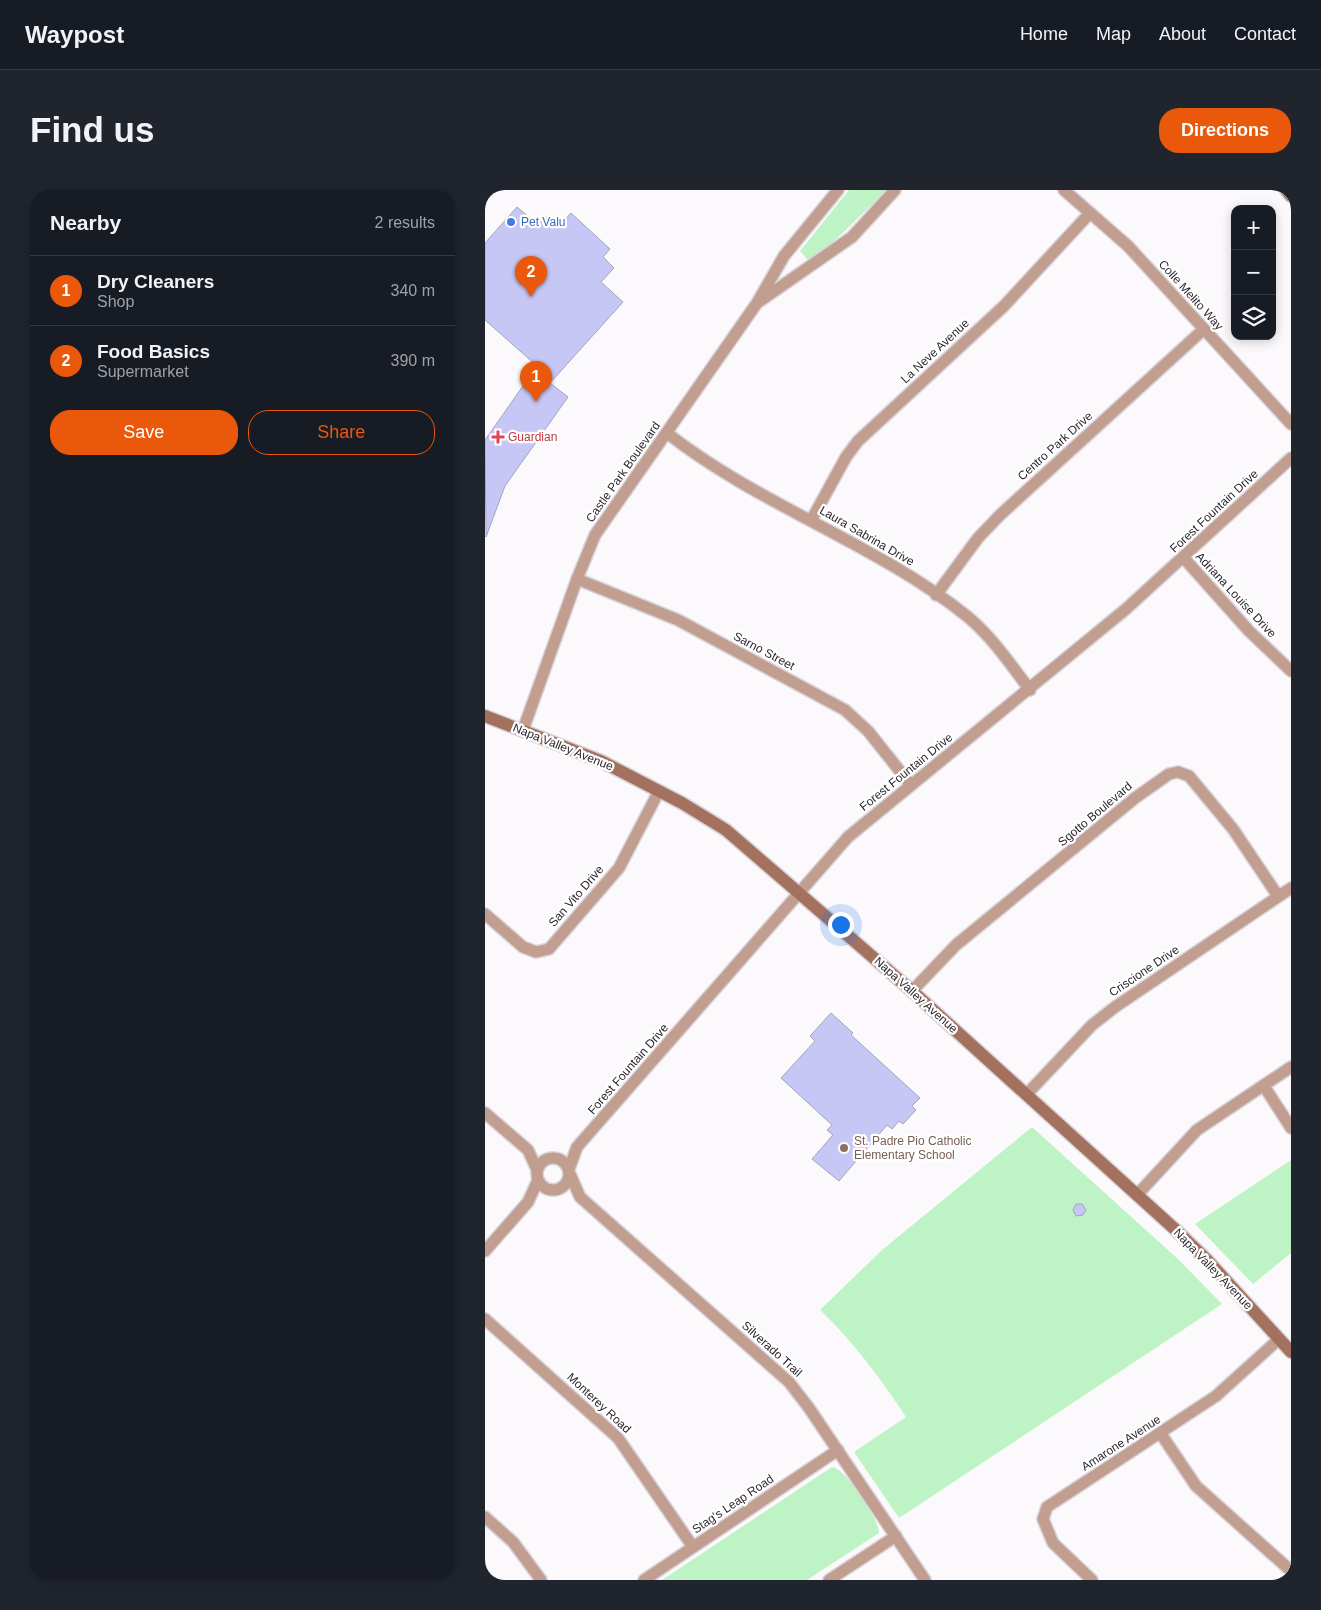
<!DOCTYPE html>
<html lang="en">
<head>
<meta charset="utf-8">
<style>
	:root { --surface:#171b24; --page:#20242c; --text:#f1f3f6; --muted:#9ea1a6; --line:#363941; --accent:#ea580c }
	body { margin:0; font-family:Helvetica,sans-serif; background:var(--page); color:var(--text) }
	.controls { position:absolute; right:15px; top:15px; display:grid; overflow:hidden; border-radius:10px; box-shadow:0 2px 12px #0003 }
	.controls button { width:45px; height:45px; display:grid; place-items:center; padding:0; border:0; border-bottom:1px solid var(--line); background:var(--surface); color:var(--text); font:25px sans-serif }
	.you { position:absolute; left:355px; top:734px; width:18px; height:18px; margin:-12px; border:4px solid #fff; border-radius:50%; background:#1a73e8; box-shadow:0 0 0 8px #1a73e833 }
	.badge { display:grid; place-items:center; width:32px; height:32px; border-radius:50%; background:var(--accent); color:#fff; font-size:16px; font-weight:700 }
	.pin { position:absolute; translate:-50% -41px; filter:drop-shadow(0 1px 2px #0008) }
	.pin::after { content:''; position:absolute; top:26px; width:18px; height:15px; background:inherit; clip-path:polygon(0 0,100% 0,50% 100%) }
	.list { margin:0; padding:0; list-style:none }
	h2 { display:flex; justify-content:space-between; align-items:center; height:65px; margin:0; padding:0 20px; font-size:21px }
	h2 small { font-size:16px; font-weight:400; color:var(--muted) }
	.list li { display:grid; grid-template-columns:32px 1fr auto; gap:15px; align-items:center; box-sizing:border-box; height:70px; padding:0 20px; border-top:1px solid var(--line) }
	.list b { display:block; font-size:19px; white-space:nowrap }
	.list p { margin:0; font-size:16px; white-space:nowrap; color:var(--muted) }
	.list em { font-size:16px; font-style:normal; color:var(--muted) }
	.actions { display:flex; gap:10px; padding:15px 20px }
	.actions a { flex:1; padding:11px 0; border:1px solid var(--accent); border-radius:20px; text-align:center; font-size:18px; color:var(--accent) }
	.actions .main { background:var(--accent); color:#fff }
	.icon { flex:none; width:28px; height:28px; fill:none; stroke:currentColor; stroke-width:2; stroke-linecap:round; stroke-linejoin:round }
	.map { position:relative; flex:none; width:806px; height:1390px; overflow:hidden; border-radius:20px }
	header { display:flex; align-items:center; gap:30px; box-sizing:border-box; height:70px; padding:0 25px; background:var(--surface); border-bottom:1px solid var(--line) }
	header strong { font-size:24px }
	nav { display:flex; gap:28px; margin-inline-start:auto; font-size:18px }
	.intro { display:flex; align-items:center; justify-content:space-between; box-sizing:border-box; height:120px; padding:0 30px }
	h1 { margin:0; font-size:35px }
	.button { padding:12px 22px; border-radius:20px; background:var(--accent); color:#fff; font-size:18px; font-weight:700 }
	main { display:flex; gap:30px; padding:0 30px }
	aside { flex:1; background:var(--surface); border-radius:20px; box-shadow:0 2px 12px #0003 }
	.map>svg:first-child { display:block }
</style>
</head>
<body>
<header>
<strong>Waypost</strong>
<nav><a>Home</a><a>Map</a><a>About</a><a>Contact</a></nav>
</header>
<div class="intro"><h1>Find us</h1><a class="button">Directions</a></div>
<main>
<aside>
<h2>Nearby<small>2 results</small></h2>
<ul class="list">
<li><span class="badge">1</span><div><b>Dry Cleaners</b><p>Shop</p></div><em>340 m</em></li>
<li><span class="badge">2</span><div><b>Food Basics</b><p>Supermarket</p></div><em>390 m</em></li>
</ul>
<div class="actions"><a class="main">Save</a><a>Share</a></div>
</aside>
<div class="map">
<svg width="806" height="1390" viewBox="0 0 806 1390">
	<rect width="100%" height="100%" fill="#fcf9fd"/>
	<g fill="#bef3c5">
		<path d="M 364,0 L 402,0 L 344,56 L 323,70 L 315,61 Z"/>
		<path d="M 547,937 L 694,1070 L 737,1114 L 414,1328 L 369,1262 L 421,1227 C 395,1188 369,1152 335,1120 L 397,1060 Z"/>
		<path d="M 806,970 L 806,1063 L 768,1094 L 710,1034 Z"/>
		<path d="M 347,1277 C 361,1278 394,1329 394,1343 L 322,1390 L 177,1390 Z"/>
	</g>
	<g fill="#c6c7f5" stroke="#a4a4ba">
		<path d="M 32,17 L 52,34 L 60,26 L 73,38 L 86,23 L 125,59 L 118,67 L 129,78 L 116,92 L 138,112 L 65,193 L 83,207 L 20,296 L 1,347 L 0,250 L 52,176 L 0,130 L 0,53 Z"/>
		<path d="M 346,823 L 368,843 L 366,845 L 435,908 L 427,916 L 431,920 L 418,934 L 414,931 L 407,939 L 402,935 L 354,991 L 327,969 L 348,945 L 342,940 L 347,935 L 296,888 L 330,851 L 325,846 Z"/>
		<path d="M 591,1014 L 597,1014 L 601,1020 L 598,1025 L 591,1026 L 588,1020 Z"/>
	</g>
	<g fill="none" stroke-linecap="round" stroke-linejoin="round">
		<defs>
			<g id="street">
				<path d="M 579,0 L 643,56 L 806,234"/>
				<path d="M 275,111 L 367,47 L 410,0"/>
				<path d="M 182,243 C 275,316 391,353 483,427 C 507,447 526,475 545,500"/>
				<path d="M 327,329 L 361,267 L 373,251 L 519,116 L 605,23"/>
				<path d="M 698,367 L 764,441 L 806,481"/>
				<path d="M 92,389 L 193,430 L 360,520 L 383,541 L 426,595"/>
				<path d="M 451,405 L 493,348 L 515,325 L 719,139"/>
				<path d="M 38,540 L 92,389 L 110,345 L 272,113 L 299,66 L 353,0"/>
				<path d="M 0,724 L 38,757 L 51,762 L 64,759 L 134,678 L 174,601"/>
				<path d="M 427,801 L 471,755 L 650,608 L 684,584 L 693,582 L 704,586 L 748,639 L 793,706"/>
				<path d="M 779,896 L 806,938"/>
				<path d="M 542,904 L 607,835 L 630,817 L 806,698"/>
				<path d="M 0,923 L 43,960 L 52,980"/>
				<circle cx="68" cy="984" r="16"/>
				<path d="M 84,979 L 92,957 L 363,647 L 641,419 L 806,268"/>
				<path d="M 85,984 L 95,1007 L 304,1192 L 324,1218 L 440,1390"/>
				<path d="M 652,1005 L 712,940 L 806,877"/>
				<path d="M 0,1061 L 43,1012 L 53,990"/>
				<path d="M 0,1129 L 133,1248 L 208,1357"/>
				<path d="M 676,1244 L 711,1296 L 806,1381"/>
				<path d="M 0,1327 L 28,1352 L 56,1390"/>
				<path d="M 159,1390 L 353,1260"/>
				<path d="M 344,1390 L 411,1346"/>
				<path d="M 607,1390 L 568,1353 L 558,1329 L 562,1317 L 731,1206 L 794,1149"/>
			</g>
			<g id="secondary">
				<path d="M 801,0 L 806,6"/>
				<path d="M 0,526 L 116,571 L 197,613 L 241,640 L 427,801 L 693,1042 L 723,1071 L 806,1162"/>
			</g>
		</defs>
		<use href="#street" stroke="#d7d3d8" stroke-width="14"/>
		<use href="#secondary" stroke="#d7d3d8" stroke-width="15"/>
		<use href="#street" stroke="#c29e91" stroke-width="11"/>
		<use href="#secondary" stroke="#a5715f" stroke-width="12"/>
	</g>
	<circle fill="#3f7fe0" stroke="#fff" stroke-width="2" cx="26" cy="32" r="5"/>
	<path fill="#e0444e" stroke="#fff" stroke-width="2" d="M10.5 239.5h5v5h5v5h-5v5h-5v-5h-5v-5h5z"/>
	<circle fill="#8d6e63" stroke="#fff" stroke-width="2" cx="359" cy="958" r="5"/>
	<g text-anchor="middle" stroke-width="4.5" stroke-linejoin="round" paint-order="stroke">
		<g font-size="12" fill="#366cbe" stroke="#fff" text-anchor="start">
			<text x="36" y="36">Pet Valu</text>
		</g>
		<g font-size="12" fill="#2c262e" stroke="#fff">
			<text transform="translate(706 105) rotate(48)" y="4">Colle Melito Way</text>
			<text transform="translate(450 161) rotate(-43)" y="4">La Neve Avenue</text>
			<text transform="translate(570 256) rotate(-42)" y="4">Centro Park Drive</text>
			<text transform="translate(138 282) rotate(-55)" y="4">Castle Park Boulevard</text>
			<text transform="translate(729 321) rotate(-43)" y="4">Forest Fountain Drive</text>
			<text transform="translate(382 346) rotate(30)" y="4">Laura Sabrina Drive</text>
			<text transform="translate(751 405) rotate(47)" y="4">Adriana Louise Drive</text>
			<text transform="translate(279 461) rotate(28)" y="4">Sarno Street</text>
			<text transform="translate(78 557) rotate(22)" y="4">Napa Valley Avenue</text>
			<text transform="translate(421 582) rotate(-39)" y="4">Forest Fountain Drive</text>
			<text transform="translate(610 624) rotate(-40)" y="4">Sgotto Boulevard</text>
			<text transform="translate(91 706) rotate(-49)" y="4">San Vito Drive</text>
			<text transform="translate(659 781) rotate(-34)" y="4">Criscione Drive</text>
			<text transform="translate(431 805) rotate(42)" y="4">Napa Valley Avenue</text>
			<text transform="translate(143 879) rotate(-49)" y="4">Forest Fountain Drive</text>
			<text transform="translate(728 1079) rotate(46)" y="4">Napa Valley Avenue</text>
			<text transform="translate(287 1159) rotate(42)" y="4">Silverado Trail</text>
			<text transform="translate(114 1213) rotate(43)" y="4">Monterey Road</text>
			<text transform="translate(636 1253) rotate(-33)" y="4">Amarone Avenue</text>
			<text transform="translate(248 1314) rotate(-34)" y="4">Stag's Leap Road</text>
		</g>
		<g font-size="12" fill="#be3a42" stroke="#fff" text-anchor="start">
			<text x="23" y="251">Guardian</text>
		</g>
		<g font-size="12" fill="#785e54" stroke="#fff" text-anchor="start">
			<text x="369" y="955">St. Padre Pio Catholic<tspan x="369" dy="14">Elementary School</tspan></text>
		</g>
	</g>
</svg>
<div class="controls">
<button>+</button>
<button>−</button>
<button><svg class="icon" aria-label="layers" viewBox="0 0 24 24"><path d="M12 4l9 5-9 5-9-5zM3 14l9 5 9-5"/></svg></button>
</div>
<div class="you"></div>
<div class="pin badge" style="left:51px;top:212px">1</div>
<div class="pin badge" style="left:46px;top:107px">2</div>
</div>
</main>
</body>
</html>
